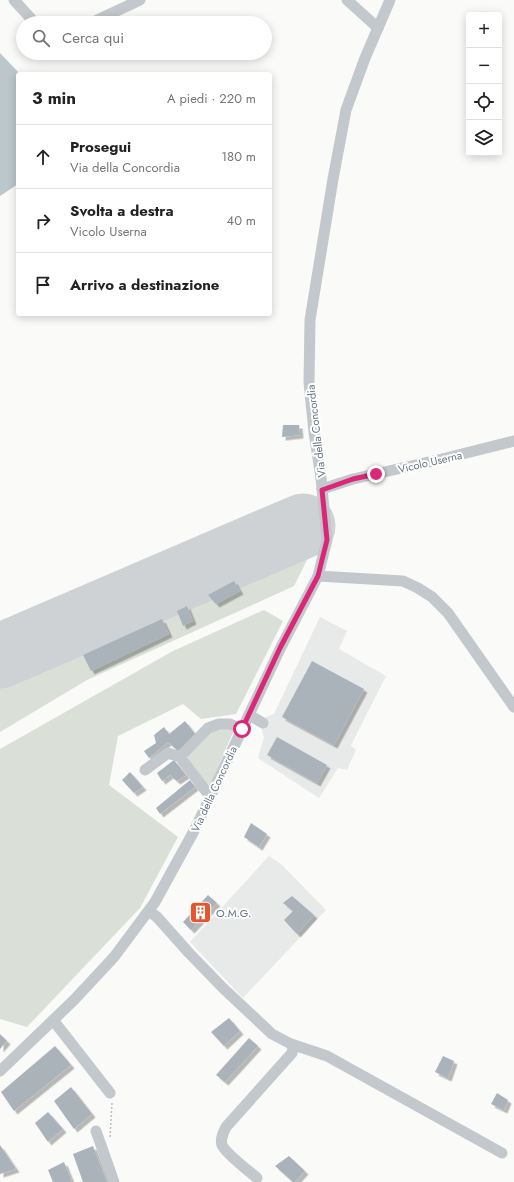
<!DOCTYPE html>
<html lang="it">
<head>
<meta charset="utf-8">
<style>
	:root { --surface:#fff; --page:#f2f2f2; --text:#222; --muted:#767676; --line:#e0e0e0 }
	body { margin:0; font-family:Jost,sans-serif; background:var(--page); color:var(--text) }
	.controls { position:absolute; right:12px; top:12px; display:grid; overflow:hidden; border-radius:4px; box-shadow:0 2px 10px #0003 }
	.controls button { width:36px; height:36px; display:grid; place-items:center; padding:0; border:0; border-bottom:1px solid var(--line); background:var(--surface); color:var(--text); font:20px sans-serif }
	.stop { position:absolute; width:12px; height:12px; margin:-9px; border:3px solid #db2777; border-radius:50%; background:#fff }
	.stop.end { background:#db2777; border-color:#fff; box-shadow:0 1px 4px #0008 }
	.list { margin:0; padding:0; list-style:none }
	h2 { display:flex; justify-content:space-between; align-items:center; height:52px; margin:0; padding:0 16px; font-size:17px }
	h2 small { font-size:13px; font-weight:400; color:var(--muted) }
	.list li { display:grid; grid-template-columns:26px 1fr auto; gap:12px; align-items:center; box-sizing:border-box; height:64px; padding:0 16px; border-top:1px solid var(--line) }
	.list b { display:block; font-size:15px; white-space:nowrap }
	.list p { margin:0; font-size:13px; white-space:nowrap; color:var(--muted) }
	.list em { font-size:13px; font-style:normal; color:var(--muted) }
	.icon { flex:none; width:22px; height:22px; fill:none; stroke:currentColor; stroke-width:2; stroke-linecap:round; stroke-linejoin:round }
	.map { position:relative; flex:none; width:514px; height:1182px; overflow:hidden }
	.search { position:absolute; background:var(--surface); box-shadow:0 2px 10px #0003; left:16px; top:16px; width:256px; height:44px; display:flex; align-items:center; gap:10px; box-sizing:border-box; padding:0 14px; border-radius:22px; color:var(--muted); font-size:15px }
	.panel { position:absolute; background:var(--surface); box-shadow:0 2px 10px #0003; left:16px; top:72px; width:256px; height:244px; border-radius:4px }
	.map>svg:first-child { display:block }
</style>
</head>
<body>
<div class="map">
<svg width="514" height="1182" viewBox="0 0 514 1182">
	<defs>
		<filter id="shadow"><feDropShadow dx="3.5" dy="3.5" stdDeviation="0" flood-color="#0004"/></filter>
	</defs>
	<rect width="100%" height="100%" fill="#fafaf8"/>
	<g fill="#e8e9e9">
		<path d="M 320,617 L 347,631 L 339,649 L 386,676 L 351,745 L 356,750 L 347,770 L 338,768 L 319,798 L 258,758 L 264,737 L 261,728 L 266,717 L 274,714 Z"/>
		<path d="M 269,856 L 282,865 L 326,910 L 243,998 L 190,942 Z"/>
	</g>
	<g fill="#dadfd7">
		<path d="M 311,502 L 317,540 L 294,586 L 87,680 L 0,732 L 0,636 Z"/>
		<path d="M 264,610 L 283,621 L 236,714 L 201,719 L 183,704 L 118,736 L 109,785 L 178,837 L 140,908 L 27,1027 L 0,1019 L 0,749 L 173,651 Z"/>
		<path d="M 226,728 L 234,730 L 209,788 L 188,761 L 188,756 L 209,731 Z"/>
	</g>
	<path fill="#bbc7cb" d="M 0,53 L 20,74 L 18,74 L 18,184 L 0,196 Z"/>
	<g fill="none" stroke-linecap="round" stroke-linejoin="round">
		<path stroke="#ced2d4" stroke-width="65" d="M 0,656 L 303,526"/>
	</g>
	<g fill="#aab3b9" filter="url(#shadow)">
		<path d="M 283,425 L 299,425 L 300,435 L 282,437 Z"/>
		<path d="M 234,581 L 240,591 L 216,604 L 208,595 Z"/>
		<path d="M 187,606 L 193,621 L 183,626 L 177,611 Z"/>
		<path d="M 162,619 L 169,634 L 91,671 L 83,655 Z"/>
		<path d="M 312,661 L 364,689 L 334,745 L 282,717 Z"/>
		<path d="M 185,721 L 196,735 L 178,751 L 168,742 L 149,758 L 144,751 L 156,743 L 154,735 L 164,727 L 169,734 Z"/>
		<path d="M 277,737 L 327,765 L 317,783 L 267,755 Z"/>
		<path d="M 174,760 L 186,775 L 177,781 L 170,775 L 162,781 L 157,773 Z"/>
		<path d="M 130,772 L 143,787 L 134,793 L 122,780 Z"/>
		<path d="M 190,780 L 195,787 L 160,814 L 156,808 Z"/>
		<path d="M 251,823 L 267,834 L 259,847 L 244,837 Z"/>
		<path d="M 208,895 L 217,903 L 191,930 L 183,922 Z"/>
		<path d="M 292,896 L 314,915 L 297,934 L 284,920 L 293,911 L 283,903 Z"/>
		<path d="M 229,1018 L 240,1031 L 224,1046 L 211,1032 Z"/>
		<path d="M 0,1034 L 7,1041 L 0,1049 Z"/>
		<path d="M 249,1038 L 258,1046 L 225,1082 L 216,1075 Z"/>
		<path d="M 55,1046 L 71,1065 L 14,1111 L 1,1092 Z"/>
		<path d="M 443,1056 L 454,1061 L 448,1078 L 435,1072 Z"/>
		<path d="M 71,1087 L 92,1114 L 74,1129 L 54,1101 Z"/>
		<path d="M 497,1093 L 508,1100 L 504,1110 L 491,1104 Z"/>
		<path d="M 48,1112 L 63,1129 L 48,1142 L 35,1123 Z"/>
		<path d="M 0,1145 L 16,1169 L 0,1174 Z"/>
		<path d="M 93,1146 L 107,1182 L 83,1182 L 73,1154 Z"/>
		<path d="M 289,1156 L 305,1171 L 295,1182 L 293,1182 L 275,1166 Z"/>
		<path d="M 64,1162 L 72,1182 L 53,1182 L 48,1170 Z"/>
	</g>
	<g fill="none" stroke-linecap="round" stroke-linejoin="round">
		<path stroke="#bbbfc2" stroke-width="1.5" stroke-dasharray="2 2" stroke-linecap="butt" d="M 110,1137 L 112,1103"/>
		<g stroke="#c3c8cc" stroke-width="11">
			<path d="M 14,0 L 35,23"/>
			<path d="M 347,0 L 378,28"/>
			<path d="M 91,23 L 140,0"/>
			<path d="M 322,489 L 353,479 L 442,459 L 514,441"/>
			<path d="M 318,576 L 403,581 L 418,588 L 432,597 L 448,613 L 514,707"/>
			<path d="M 249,715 L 263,723"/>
			<path d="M 180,757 L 205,790 L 211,796"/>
			<path d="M 145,770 L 168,753 L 180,757 L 208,728 L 219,724 L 230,724 L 242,729"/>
			<path d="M 149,911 L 157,917 L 189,953 L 223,988 L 272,1034 L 291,1044 L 293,1049 L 292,1053 L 226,1127 C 223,1133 220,1139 222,1145 C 226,1154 249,1171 257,1178"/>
			<path d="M 53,1020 L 110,1093"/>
			<path d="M 291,1044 L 327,1056 L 502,1153"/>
			<path d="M 0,1071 L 74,1000 L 114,957 L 155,902 L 194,831 L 280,649 L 318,576 L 327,540 L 321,478 L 314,432 L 309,382 L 310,320 L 333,179 L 346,110 L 365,58 L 390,0"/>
			<path d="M 96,1131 L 114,1182"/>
		</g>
	</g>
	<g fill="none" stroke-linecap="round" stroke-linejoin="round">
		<path stroke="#db2777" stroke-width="5" d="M 242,729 L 280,648 L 318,576 L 327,540 L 322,490 L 353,479 L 376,474"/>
	</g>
	<defs>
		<symbol id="building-square" viewBox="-11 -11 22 22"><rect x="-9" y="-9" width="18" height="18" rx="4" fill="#e4572e" stroke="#fff"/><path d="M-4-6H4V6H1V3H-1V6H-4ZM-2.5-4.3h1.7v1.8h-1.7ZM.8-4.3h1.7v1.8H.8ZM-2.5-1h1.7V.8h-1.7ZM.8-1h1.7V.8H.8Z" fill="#fff"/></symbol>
	</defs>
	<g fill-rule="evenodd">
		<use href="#building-square" x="188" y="900" width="25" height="25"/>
	</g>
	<g text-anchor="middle" stroke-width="4" stroke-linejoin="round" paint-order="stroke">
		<g font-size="11" fill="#657683" stroke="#fff">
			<text transform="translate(316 431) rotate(-97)" y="4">Via della Concordia</text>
			<text transform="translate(430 462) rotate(-13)" y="4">Vicolo Userna</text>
			<text transform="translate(214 789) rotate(-65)" y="4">Via della Concordia</text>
		</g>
		<g font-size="11" fill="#657683" stroke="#fff" text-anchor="start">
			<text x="216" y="917">O.M.G.</text>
		</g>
	</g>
</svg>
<div class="controls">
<button>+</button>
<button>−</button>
<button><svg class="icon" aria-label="locate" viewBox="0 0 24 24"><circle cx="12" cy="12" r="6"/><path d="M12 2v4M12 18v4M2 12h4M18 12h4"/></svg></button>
<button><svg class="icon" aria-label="layers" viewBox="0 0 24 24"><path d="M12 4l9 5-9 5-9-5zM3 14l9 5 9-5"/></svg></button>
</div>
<div class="stop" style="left:242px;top:729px"></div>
<div class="stop end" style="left:376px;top:474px"></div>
<div class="search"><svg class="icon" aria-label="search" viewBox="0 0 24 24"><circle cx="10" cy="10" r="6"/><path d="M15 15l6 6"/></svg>Cerca qui</div>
<section class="panel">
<h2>3 min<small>A piedi · 220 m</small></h2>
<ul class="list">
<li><svg class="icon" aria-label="ahead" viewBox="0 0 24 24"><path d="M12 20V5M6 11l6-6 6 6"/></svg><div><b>Prosegui</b><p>Via della Concordia</p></div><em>180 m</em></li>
<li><svg class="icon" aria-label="right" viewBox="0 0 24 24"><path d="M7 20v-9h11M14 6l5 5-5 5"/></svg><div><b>Svolta a destra</b><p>Vicolo Userna</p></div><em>40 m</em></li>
<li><svg class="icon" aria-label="arrive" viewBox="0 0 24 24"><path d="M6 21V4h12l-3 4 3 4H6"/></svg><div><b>Arrivo a destinazione</b></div></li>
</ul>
</section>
</div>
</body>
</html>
